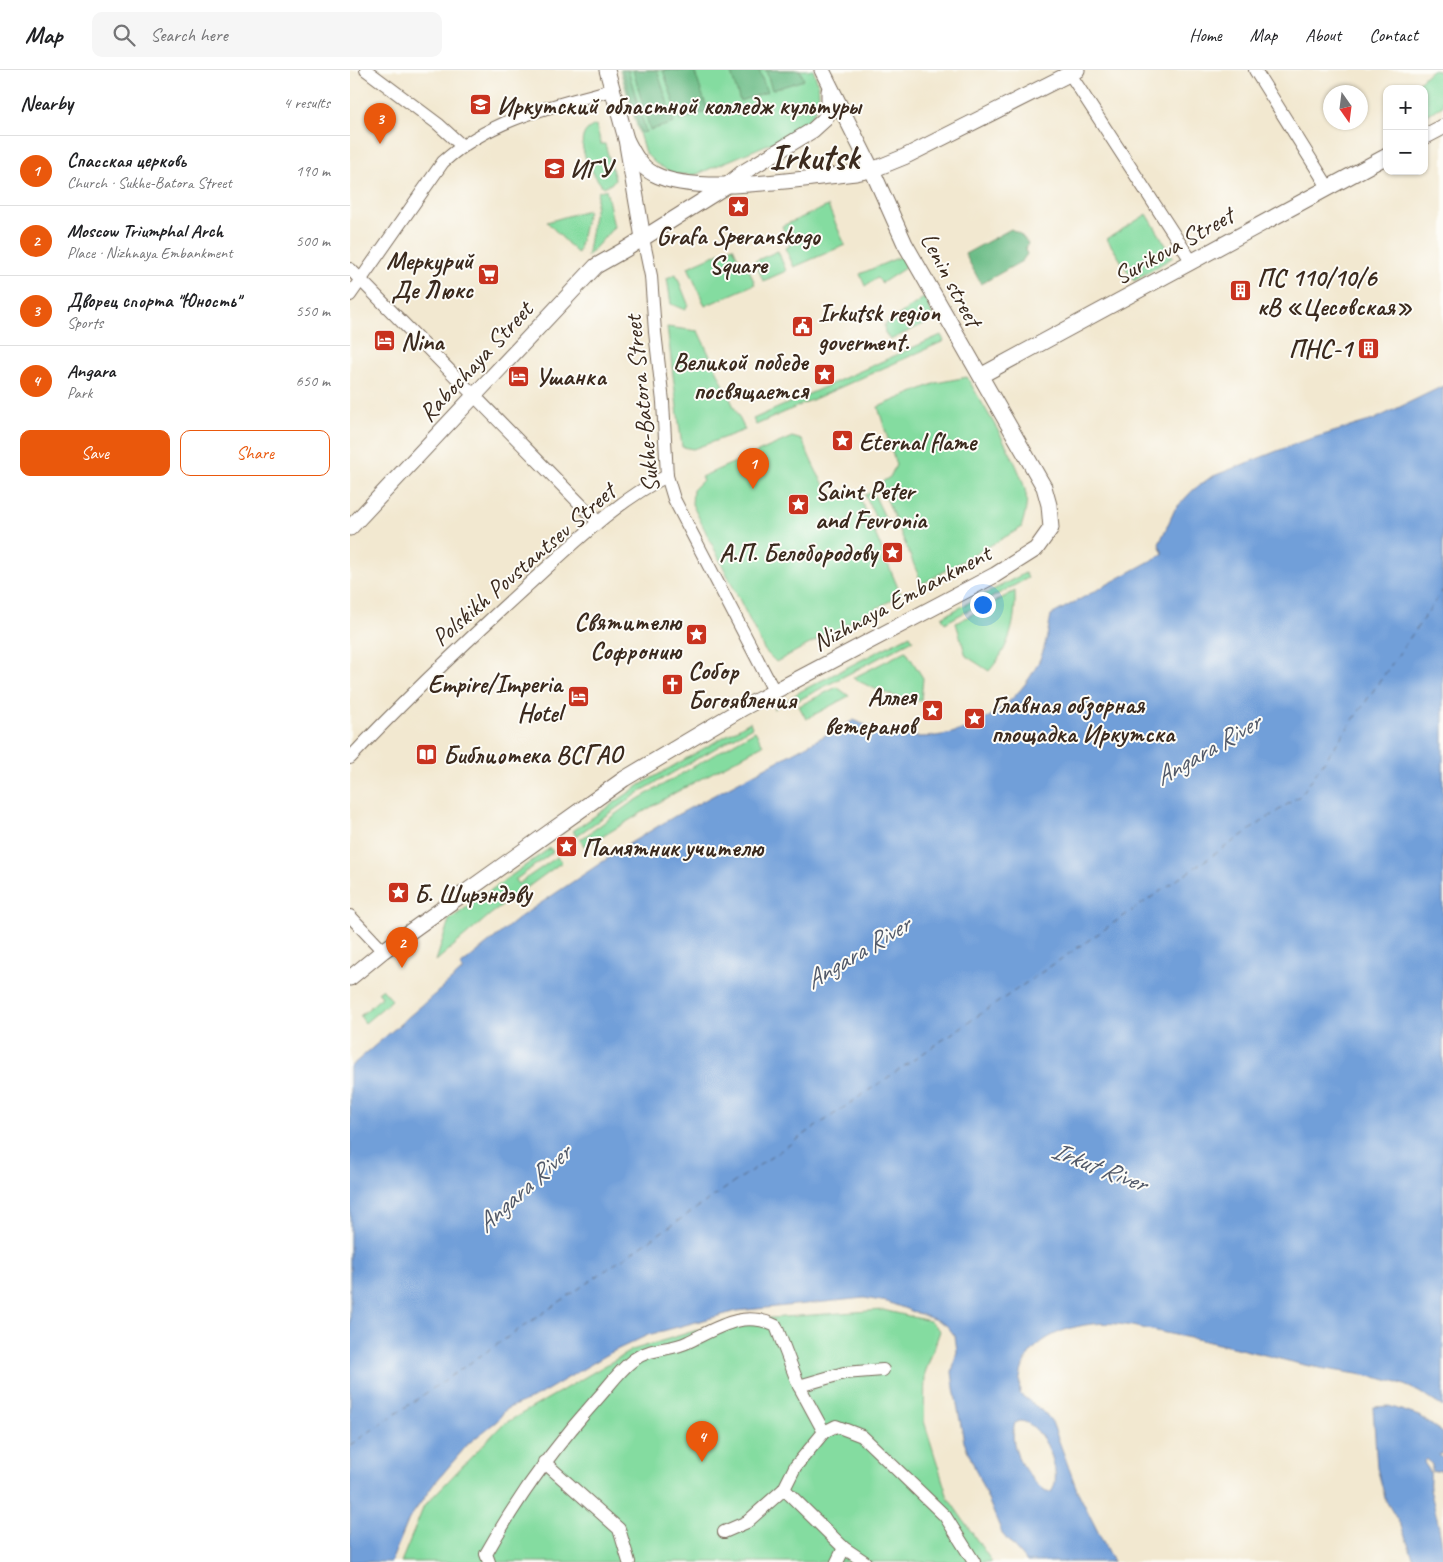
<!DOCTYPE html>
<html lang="en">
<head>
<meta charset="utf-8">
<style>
	:root { --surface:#fff; --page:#f6f6f6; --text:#202124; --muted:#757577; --line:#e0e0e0; --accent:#ea580c }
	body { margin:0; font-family:Caveat,sans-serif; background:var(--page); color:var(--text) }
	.controls { position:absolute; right:15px; top:15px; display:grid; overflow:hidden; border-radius:10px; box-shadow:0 1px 4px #0004 }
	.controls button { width:45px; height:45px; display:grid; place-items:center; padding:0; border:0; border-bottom:1px solid var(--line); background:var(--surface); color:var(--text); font:25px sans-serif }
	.compass { position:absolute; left:973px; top:15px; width:45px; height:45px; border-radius:50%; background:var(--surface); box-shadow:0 1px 4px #0004; rotate:166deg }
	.you { position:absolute; left:632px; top:534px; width:18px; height:18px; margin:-12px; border:4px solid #fff; border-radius:50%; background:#1a73e8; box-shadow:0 0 0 8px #1a73e833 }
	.badge { display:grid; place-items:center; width:32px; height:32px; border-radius:50%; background:var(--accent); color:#fff; font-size:16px; font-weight:700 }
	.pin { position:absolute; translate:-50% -41px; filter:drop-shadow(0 1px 2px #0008) }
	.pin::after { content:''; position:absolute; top:26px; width:18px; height:15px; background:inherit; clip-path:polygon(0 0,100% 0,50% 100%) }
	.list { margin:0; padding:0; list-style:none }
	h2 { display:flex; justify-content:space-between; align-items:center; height:65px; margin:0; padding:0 20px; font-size:21px }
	h2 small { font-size:16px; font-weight:400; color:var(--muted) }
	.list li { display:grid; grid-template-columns:32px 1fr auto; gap:15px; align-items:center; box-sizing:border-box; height:70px; padding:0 20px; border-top:1px solid var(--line) }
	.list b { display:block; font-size:19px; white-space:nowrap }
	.list p { margin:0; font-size:16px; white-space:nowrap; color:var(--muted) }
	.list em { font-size:16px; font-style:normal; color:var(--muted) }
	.actions { display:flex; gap:10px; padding:15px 20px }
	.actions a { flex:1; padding:11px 0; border:1px solid var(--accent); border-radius:10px; text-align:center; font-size:18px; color:var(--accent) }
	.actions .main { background:var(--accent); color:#fff }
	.icon { flex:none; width:28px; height:28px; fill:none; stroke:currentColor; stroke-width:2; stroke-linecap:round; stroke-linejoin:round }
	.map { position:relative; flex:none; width:1093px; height:1492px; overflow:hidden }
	header { display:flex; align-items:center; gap:30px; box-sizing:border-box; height:70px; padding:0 25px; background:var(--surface); border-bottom:1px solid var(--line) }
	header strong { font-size:24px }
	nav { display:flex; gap:28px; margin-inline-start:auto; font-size:18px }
	.search { width:350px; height:45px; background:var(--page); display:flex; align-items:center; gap:12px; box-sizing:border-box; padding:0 18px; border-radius:10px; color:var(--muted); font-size:19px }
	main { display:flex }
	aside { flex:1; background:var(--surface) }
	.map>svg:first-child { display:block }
</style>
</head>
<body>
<header>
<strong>Map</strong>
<div class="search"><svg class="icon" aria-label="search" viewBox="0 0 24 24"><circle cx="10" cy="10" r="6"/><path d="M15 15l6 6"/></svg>Search here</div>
<nav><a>Home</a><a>Map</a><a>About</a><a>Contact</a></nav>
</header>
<main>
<aside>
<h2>Nearby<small>4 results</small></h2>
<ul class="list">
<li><span class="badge">1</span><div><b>Спасская церковь</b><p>Church · Sukhe-Batora Street</p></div><em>190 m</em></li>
<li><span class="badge">2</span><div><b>Moscow Triumphal Arch</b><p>Place · Nizhnaya Embankment</p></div><em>500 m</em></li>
<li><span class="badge">3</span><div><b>Дворец спорта &quot;Юность&quot;</b><p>Sports</p></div><em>550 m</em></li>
<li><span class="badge">4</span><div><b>Angara</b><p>Park</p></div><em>650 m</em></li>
</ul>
<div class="actions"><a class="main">Save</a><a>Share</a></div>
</aside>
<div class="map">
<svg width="1093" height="1492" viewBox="0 0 1093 1492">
	<rect width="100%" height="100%" fill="#fdfcf7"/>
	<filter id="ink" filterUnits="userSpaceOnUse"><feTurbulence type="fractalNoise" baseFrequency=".02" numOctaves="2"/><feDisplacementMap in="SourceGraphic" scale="10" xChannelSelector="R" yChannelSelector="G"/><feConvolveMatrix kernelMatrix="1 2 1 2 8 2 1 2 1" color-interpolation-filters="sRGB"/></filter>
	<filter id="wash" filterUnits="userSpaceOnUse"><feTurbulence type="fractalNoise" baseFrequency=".0096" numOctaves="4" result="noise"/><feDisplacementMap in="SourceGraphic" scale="20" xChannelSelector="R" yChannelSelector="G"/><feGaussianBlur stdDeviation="1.12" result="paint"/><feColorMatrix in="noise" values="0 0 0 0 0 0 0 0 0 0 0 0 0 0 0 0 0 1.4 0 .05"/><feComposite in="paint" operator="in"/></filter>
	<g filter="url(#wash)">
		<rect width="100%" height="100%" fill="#f2e8d0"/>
		<g fill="#84dca0" stroke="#60835f">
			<path d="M 270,0 L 463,0 C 476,29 467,46 442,64 L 345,105 L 324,104 L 305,93 L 295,83 Z"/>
			<path d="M 1082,0 L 1093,2 L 1093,36 L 1074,46 L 1074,19 L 1061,19 Z"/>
			<path d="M 246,55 L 251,74 L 255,74 L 265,109 L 261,114 L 253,117 C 241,102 217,64 246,55 Z"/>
			<path d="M 256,119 L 264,157 L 237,187 L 248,122 Z"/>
			<path d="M 478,136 L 495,175 L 444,197 L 435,178 L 440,176 L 432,156 Z"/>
			<path d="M 238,140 L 228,184 L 197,152 Z"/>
			<path d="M 797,144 L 823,187 L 784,211 L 757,169 Z"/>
			<path d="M 383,177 L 392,197 L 397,195 L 405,214 L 355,236 L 338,197 Z"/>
			<path d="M 428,181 L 436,201 L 413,211 L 405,191 Z"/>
			<path d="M 552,186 L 558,196 L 532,213 L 527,208 L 515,216 L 510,204 Z"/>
			<path d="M 326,204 L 338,234 L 335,240 L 321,234 L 317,208 Z"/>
			<path d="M 575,227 L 582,244 L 580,251 L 540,270 L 535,263 L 534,255 Z"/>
			<path d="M 317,257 L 348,261 L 395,360 L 343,379 L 332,377 Z"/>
			<path d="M 591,265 L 594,271 L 406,355 L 403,349 Z"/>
			<path d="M 617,307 C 634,338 670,392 676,424 C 678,436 674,447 671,458 L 572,514 L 530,413 L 540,407 L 546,395 L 528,337 L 586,313 Z"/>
			<path d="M 442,367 L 452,370 C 459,384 472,422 488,426 C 495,428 501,425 508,423 L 551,525 L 426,592 L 415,581 L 342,434 L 343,420 L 353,410 L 351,407 Z"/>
			<path d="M 523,422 L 539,456 L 531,460 L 515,425 Z"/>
			<path d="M 675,503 L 678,508 L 595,553 L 592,547 Z"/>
			<path d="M 665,521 C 666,552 660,577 639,601 L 616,586 L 606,553 Z"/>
			<path d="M 560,565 L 563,570 L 447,631 L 444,627 L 423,639 L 451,621 Z"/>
			<path d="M 556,581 L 573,608 L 571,631 C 547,629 525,620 503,608 Z"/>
			<path d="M 487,617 L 499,626 L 456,649 L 449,636 Z"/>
			<path d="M 400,652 L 402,657 L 293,720 L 226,766 L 223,761 L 290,715 Z"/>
			<path d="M 405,661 L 413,675 L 321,725 L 235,777 L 230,770 L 278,735 Z"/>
			<path d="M 200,778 L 203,782 L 165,810 L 168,814 L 207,787 L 212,792 L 141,844 L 86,891 L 99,850 Z"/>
			<path d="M 32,919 L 42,930 L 15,953 L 10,946 L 32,927 L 28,922 Z"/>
			<path d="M 533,1240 L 580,1251 L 590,1261 L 575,1303 L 574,1351 L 598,1428 L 642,1492 L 51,1492 L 74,1436 L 152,1355 L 282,1280 L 377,1251 Z"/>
		</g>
		<g fill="#6bbc86" stroke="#537352">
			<path d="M 272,0 L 278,0 L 296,62 L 291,63 Z"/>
			<path d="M 283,0 L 307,0 L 324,53 L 300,60 Z"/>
			<path d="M 313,0 L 344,0 L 358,41 L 330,51 Z"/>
			<path d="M 380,0 L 409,0 L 417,22 L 390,31 Z"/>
			<path d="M 416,0 L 450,0 L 454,10 L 422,20 Z"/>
			<path d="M 661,159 L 670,164 L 678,173 L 675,180 L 677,184 L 672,191 L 631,214 L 615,184 Z"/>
		</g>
		<g fill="#719fd9" stroke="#56647c" fill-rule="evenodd">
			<path d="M 1093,316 L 1093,1337 C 1080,1329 1068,1320 1054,1315 C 1020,1303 981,1302 946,1293 C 904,1282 863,1272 820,1264 C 795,1259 768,1251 742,1254 C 701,1259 665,1280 670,1324 L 695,1343 L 702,1352 L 727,1420 L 763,1492 L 677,1492 L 653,1465 L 614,1372 L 604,1318 L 602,1302 L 607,1281 L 605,1266 L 597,1256 L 589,1251 L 537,1232 L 514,1228 L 387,1241 L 298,1265 L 262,1282 L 187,1326 L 156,1339 L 147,1351 L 119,1373 L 84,1414 L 59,1449 L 41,1492 L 0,1492 L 0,997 L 113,900 L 110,896 L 170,847 L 282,772 L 325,746 L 504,650 C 521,658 537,664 555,666 C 611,673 667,640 690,589 C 696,576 698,560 701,545 L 813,484 L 809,474 L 825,439 L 843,420 L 861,407 L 950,372 L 1023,350 ZM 670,1351 C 693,1352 715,1405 701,1422 L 696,1422 C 677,1408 657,1378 665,1353 Z"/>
			<path d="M 1039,1336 L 1069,1346 L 1093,1363 L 1093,1383 L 1089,1385 L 1093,1389 L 1093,1414 L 1092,1400 L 1082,1402 L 1082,1395 L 1077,1389 L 1074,1392 C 1075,1395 1079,1399 1080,1402 C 1081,1407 1079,1413 1080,1418 C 1085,1442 1093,1467 1093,1492 L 1065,1492 L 1051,1456 L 1036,1431 L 1027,1398 L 1023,1337 Z"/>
		</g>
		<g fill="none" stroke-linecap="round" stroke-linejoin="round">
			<path stroke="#515969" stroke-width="1" stroke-dasharray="6 5" stroke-linecap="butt" d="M 0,1375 L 951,725 L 1093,520"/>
		</g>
	</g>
	<g filter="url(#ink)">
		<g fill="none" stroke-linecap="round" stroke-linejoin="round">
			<defs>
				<g id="minor">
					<path d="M 16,0 L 88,54 L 111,75"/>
					<path d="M 905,0 L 978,117"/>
					<path d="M 720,4 L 842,192"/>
					<path d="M 293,168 L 301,206 L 305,262 L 313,332 L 317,406 L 324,429 L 424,621"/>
					<path d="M 0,199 L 248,452"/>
					<path d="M 0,225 L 93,92 C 140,49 202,36 262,20"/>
					<path d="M 0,688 C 61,623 125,563 191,503 C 230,468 270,429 317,406"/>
					<path d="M 0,846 L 33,881"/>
					<path d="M 474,1362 L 486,1356 L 512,1366 L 595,1446 L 624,1492"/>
					<path d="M 194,1392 L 269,1459 L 279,1492"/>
					<path d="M 434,1419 L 494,1478 L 515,1492"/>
					<path d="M 374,1462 L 397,1452 L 434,1419 L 445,1397 L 474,1362 L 449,1316 L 494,1303 L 533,1300"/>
					<path d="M 139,1492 L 136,1484 C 168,1427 205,1376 248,1328 C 259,1316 269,1301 282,1291 C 299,1277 320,1281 338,1272 C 367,1258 394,1239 426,1256 L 449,1316"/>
					<path d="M 487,1492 L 494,1478"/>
				</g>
				<g id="major">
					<path d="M 257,0 L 276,69 L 293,168"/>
					<path d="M 1074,67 L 1093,57"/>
					<path d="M 276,69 C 283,83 290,97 304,104 C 347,127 456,108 506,103 L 522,100 L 554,87 L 727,0"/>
					<path d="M 632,305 L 1037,86"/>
					<path d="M 0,458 L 246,196 L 276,179 L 376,116 L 392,103 L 463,60 L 474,50 L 479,41 L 479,21"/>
					<path d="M 0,908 L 33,881 L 274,709 L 393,638 L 645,505 L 686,479 L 701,458 L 699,435 L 694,417 L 555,174 L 522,100 L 472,0"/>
				</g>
			</defs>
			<use href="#minor" stroke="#7b6c5c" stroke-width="14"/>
			<use href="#major" stroke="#7b6c5c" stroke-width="17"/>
			<use href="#minor" stroke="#fff" stroke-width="12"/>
			<use href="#major" stroke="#fff" stroke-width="15"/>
		</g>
	</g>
	<defs>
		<symbol id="university-square" viewBox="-11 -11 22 22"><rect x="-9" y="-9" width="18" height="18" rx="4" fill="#c8321e" stroke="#fdfcf7"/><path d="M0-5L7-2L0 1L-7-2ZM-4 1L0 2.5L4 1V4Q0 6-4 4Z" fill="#fff"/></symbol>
		<symbol id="sight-square" viewBox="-11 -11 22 22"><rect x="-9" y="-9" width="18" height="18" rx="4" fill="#c8321e" stroke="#fdfcf7"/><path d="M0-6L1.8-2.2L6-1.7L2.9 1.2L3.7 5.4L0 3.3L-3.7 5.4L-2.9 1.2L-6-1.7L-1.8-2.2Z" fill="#fff"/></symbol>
		<symbol id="supermarket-square" viewBox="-11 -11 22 22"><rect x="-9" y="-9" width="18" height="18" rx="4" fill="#c8321e" stroke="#fdfcf7"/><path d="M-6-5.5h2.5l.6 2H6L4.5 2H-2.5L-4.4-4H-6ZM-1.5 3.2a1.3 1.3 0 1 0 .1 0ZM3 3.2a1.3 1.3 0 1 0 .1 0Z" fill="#fff"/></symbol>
		<symbol id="building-square" viewBox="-11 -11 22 22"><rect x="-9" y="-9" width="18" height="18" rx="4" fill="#c8321e" stroke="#fdfcf7"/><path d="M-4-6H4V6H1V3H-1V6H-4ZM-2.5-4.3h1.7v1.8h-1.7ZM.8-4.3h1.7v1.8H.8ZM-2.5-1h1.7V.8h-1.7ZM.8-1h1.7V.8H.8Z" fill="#fff"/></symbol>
		<symbol id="civic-square" viewBox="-11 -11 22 22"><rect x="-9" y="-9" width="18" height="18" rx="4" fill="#c8321e" stroke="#fdfcf7"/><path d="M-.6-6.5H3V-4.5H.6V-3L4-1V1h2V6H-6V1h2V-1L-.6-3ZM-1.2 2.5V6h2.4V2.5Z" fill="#fff"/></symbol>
		<symbol id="hotel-square" viewBox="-11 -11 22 22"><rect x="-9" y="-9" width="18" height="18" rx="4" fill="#c8321e" stroke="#fdfcf7"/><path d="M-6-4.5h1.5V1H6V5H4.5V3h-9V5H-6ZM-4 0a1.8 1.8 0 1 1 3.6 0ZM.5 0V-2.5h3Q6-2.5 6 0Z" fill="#fff"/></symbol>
		<symbol id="church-square" viewBox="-11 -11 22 22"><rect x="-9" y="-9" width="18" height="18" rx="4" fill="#c8321e" stroke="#fdfcf7"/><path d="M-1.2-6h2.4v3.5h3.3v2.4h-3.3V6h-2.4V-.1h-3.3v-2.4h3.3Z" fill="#fff"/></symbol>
		<symbol id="library-square" viewBox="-11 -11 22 22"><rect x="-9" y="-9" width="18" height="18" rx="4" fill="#c8321e" stroke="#fdfcf7"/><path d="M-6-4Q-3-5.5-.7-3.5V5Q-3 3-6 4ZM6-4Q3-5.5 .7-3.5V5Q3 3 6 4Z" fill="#fff"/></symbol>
	</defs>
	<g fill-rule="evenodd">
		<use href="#university-square" x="118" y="22" width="25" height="25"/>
		<use href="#university-square" x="192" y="86" width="25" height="25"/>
		<use href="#sight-square" x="376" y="124" width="25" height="25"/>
		<use href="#supermarket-square" x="126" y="192" width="25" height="25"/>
		<use href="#building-square" x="878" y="208" width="25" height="25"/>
		<use href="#civic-square" x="440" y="244" width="25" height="25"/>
		<use href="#hotel-square" x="22" y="258" width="25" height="25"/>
		<use href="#building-square" x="1006" y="266" width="25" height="25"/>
		<use href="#sight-square" x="462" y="292" width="25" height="25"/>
		<use href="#hotel-square" x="156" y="294" width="25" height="25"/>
		<use href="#sight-square" x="480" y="358" width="25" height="25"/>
		<use href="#sight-square" x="436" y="422" width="25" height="25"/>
		<use href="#sight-square" x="530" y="470" width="25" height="25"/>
		<use href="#sight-square" x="334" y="552" width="25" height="25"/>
		<use href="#church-square" x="310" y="602" width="25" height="25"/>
		<use href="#hotel-square" x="216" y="614" width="25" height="25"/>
		<use href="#sight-square" x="570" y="628" width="25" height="25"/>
		<use href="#sight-square" x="612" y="636" width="25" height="25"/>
		<use href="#library-square" x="64" y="672" width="25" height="25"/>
		<use href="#sight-square" x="204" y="764" width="25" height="25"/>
		<use href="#sight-square" x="36" y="810" width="25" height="25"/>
	</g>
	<g text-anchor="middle" stroke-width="4" stroke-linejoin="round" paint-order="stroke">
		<g font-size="25" font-weight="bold" fill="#3b2a1e" stroke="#fdfcf7" text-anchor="start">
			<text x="147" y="44">Иркутский областной колледж культуры</text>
			<text x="220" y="107">ИГУ</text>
			<text x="388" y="174" text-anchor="middle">Grafa Speranskogo<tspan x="388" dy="29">Square</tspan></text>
			<text x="123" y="199" text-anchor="end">Меркурий<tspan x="123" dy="29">Де Люкс</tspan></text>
			<text x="907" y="216">ПС 110/10/6<tspan x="907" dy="29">кВ «Цесовская»</tspan></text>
			<text x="468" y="251">Irkutsk region<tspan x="468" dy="29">goverment.</tspan></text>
			<text x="51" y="280">Nina</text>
			<text x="1002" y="287" text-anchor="end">ПНС-1</text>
			<text x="458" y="300" text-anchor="end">Великой победе<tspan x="458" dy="29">посвящается</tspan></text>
			<text x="185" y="315">Ушанка</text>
			<text x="509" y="380">Eternal flame</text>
			<text x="465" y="429">Saint Peter<tspan x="465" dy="29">and Fevronia</tspan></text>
			<text x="527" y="491" text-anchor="end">А.П. Белобородову</text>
			<text x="331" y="560" text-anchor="end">Святителю<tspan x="331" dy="29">Софронию</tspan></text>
			<text x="338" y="609">Собор<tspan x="338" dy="29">Богоявления</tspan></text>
			<text x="212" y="622" text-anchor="end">Empire/Imperia<tspan x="212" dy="29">Hotel</tspan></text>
			<text x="566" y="635" text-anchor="end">Аллея<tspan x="566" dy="29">ветеранов</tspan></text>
			<text x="641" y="643">Главная обзорная<tspan x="641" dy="29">площадка Иркутска</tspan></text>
			<text x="93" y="693">Библиотека ВСГАО</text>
			<text x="232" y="786">Памятник учителю</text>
			<text x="64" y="832">Б. Ширэндэву</text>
		</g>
		<g font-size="25" fill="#3b2a1e" stroke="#fdfcf7">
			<text transform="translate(823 175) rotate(-29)" y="9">Surikova Street</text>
			<text transform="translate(602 209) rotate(62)" y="9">Lenin street</text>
			<text transform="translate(125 291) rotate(-47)" y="9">Rabochaya Street</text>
			<text transform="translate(291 334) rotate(-96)" y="9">Sukhe-Batora Street</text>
			<text transform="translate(173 494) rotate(-41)" y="9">Polskikh Povstantsev Street</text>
			<text transform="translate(551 527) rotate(-28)" y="9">Nizhnaya Embankment</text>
		</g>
		<g font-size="26" font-style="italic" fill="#515969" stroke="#fdfcf7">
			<text transform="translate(857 679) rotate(-30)" y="9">Angara River</text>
			<text transform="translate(507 882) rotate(-31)" y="9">Angara River</text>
			<text transform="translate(749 1096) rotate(21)" y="9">Irkut River</text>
			<text transform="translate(173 1118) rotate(-42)" y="9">Angara River</text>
		</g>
		<g font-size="35" font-weight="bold" fill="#3b2a1e" stroke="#fdfcf7">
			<text x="464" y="99">Irkutsk</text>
		</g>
	</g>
</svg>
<div class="controls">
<button>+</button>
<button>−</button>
</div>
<svg class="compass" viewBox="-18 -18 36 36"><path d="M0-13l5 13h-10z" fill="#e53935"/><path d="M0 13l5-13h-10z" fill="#757577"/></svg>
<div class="you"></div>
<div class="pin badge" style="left:403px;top:419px">1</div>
<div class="pin badge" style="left:52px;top:898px">2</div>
<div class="pin badge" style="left:30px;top:74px">3</div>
<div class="pin badge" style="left:352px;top:1392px">4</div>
</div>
</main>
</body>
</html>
